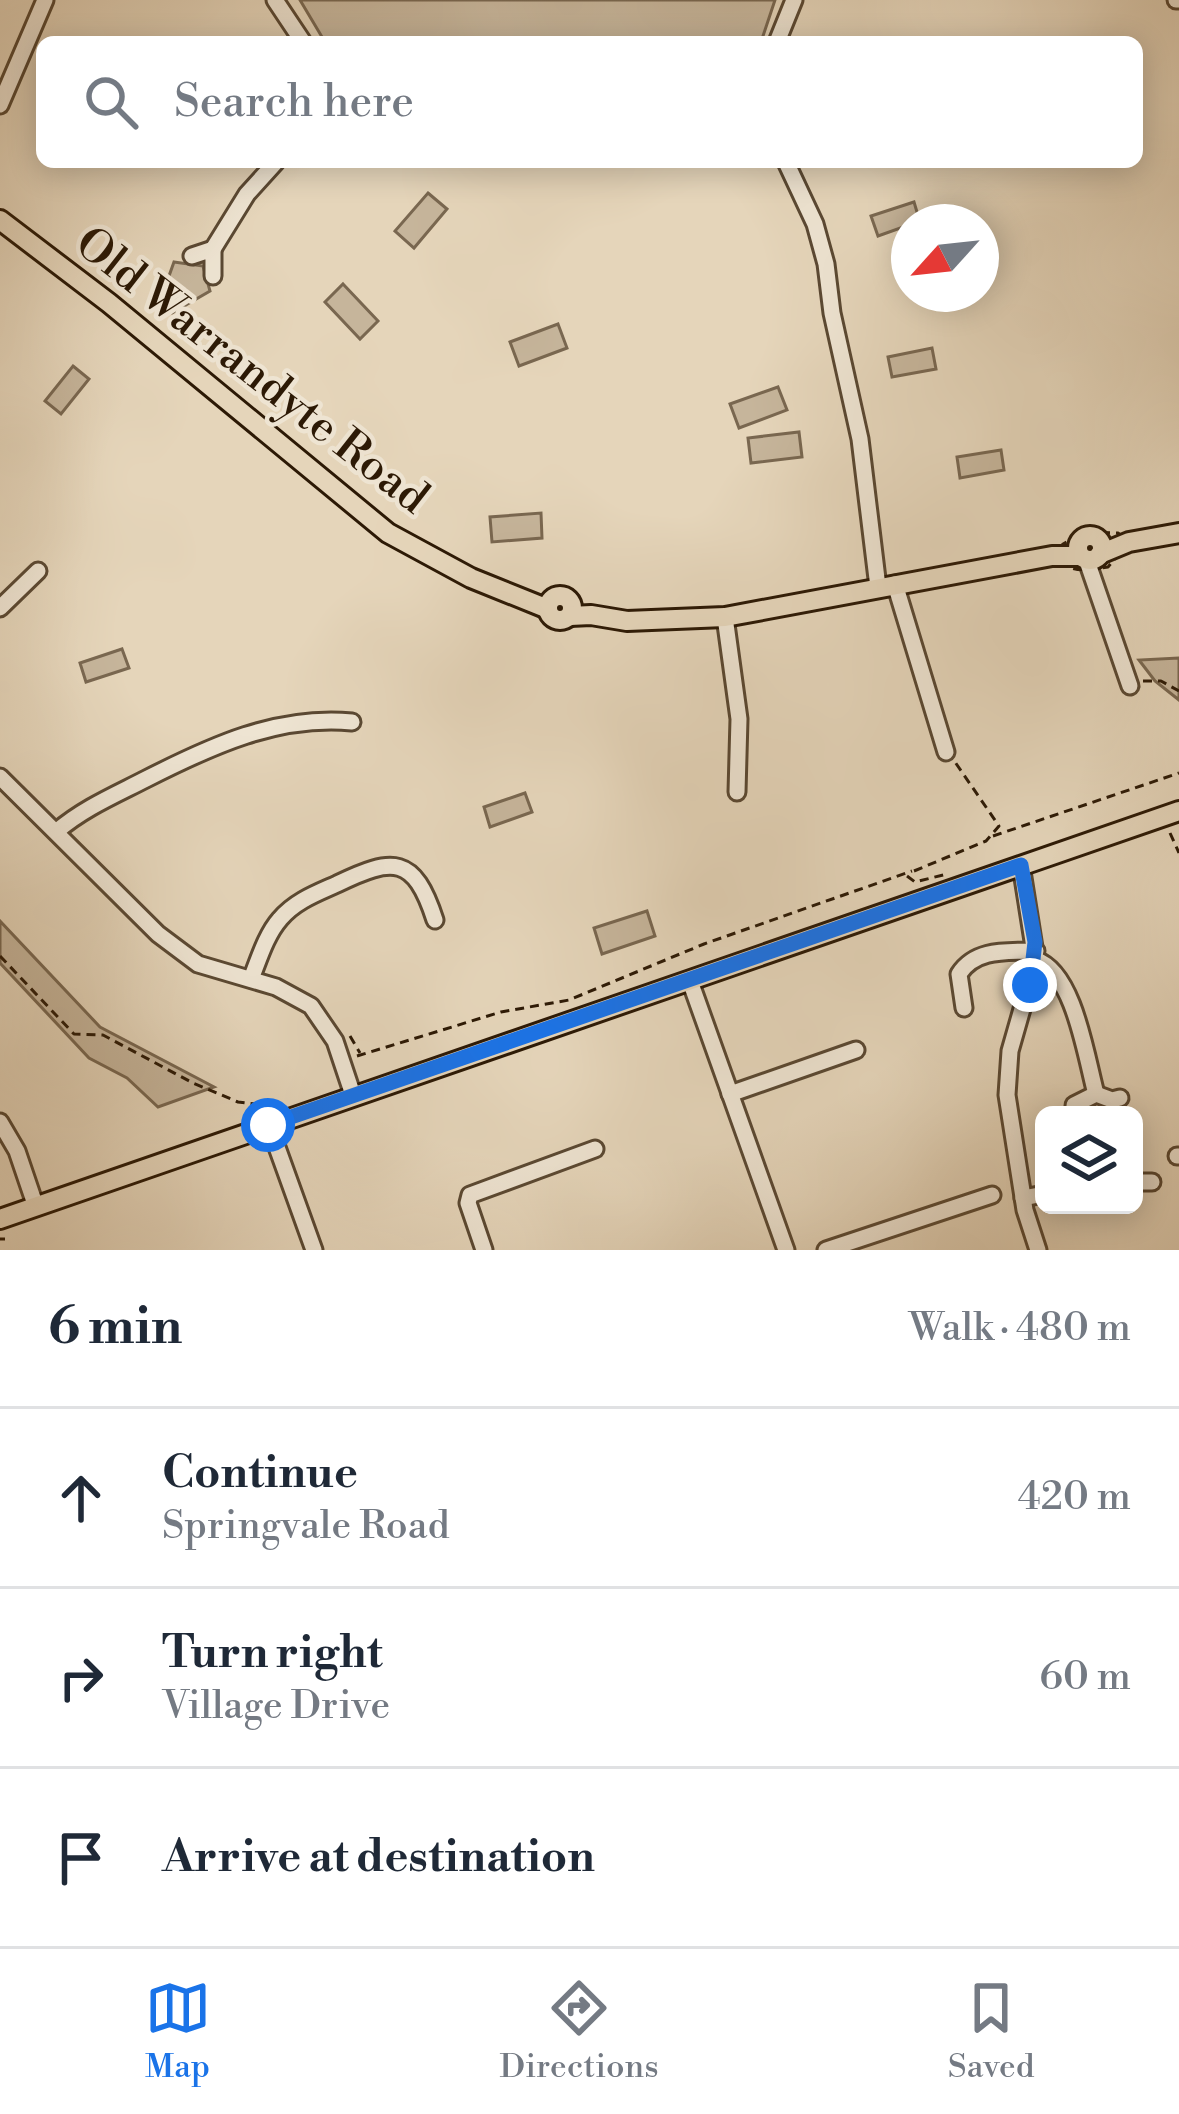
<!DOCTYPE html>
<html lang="en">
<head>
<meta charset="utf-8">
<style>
	:root { --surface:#fff; --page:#f6f6f7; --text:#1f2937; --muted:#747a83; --line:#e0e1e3; --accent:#1a73e8 }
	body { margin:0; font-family:"Libre Bodoni",serif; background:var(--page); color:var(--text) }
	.controls { position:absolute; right:36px; bottom:36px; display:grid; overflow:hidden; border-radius:18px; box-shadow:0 6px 30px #0003 }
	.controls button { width:108px; height:108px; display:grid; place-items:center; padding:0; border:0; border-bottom:3px solid var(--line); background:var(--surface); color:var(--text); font:60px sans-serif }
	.compass { position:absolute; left:891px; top:204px; width:108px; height:108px; border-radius:50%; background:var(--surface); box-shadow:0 6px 30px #0003; rotate:243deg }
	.stop { position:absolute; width:36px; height:36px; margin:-27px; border:9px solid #1a73e8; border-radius:50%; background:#fff }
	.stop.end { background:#1a73e8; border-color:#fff; box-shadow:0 3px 12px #0008 }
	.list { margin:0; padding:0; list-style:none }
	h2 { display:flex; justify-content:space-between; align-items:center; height:156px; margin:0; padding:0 48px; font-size:51px }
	h2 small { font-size:39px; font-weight:400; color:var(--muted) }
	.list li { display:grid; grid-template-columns:78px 1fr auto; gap:36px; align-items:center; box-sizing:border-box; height:180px; padding:0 48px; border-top:3px solid var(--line) }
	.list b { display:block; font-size:45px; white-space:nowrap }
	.list p { margin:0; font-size:39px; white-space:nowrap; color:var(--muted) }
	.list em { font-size:39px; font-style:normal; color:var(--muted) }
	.icon { flex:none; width:66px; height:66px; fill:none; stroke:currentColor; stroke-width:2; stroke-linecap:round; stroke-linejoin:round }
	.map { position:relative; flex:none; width:1179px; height:1250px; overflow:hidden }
	.search { position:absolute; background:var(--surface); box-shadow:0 6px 30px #0003; left:36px; right:36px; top:36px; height:132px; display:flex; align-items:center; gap:30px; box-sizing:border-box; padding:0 42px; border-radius:18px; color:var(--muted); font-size:45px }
	.sheet { height:696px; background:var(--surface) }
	nav { display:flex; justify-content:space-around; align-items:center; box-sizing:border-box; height:168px; border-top:3px solid var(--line); background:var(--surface); font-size:33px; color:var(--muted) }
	nav a { display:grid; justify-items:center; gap:6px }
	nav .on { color:var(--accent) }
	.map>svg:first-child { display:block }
</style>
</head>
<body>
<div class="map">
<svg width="1179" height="1250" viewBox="0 0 1179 1250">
	<rect width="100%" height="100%" fill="#e5d5ba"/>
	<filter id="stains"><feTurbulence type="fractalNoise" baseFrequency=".00167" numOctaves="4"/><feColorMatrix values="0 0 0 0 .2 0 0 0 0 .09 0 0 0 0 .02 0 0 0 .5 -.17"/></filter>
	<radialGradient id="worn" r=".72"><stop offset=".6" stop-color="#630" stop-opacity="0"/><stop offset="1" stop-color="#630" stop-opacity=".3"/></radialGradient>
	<g fill="#c6b59b" stroke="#796750" stroke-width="3">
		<path d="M 300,0 L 775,0 L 761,42 L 325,42 Z"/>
		<path d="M 428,193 L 447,209 L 414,248 L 395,231 Z"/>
		<path d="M 914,202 L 920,222 L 909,222 L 909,225 L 878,236 L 871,216 Z"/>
		<path d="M 174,262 L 203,266 L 210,291 L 172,313 L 159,304 Z"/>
		<path d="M 343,284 L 378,321 L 360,339 L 325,302 Z"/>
		<path d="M 558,324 L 567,348 L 519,366 L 510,342 Z"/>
		<path d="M 932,348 L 936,369 L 892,377 L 888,357 Z"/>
		<path d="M 73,366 L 89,379 L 61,414 L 45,401 Z"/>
		<path d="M 778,387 L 787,410 L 739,428 L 730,404 Z"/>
		<path d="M 799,432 L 802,457 L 751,463 L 748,438 Z"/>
		<path d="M 1001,450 L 1004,470 L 960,478 L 957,457 Z"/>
		<path d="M 541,513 L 542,538 L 492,542 L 490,517 Z"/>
		<path d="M 122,649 L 129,668 L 86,682 L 80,663 Z"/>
		<path d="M 1179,658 L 1179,700 L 1155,681 L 1139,660 Z"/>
		<path d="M 525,793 L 532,812 L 490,827 L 484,807 Z"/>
		<path d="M 647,911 L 655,936 L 602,954 L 594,928 Z"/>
		<path d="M 0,921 L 100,1027 L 214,1087 L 158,1107 L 127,1078 L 89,1058 L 0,963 Z"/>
	</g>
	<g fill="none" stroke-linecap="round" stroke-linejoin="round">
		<defs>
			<g id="minor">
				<path d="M 275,0 L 303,42"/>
				<path d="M 1176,0 L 1179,0"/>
				<path d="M 777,42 L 794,0"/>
				<path d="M 0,105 L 45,0"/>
				<path d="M 786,162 L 815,224 L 826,264 L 832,313 L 860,439 L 878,587"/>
				<path d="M 213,249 L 247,194 L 276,162"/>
				<path d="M 192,256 L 213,249 L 213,276"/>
				<path d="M 1087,561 L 1130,686"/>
				<path d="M 895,584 L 946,752"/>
				<path d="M 0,608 L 38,571"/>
				<path d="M 725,617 L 739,719 L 737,792"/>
				<path d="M 0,777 L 158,934 L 198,964 L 276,987 L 311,1006 L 335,1041 L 353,1095"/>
				<path d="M 57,831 C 84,808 115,795 146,779 C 211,746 277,715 352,722"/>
				<path d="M 1021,865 L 1036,960 L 1010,1051 L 1007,1095 L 1025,1210 L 1038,1250"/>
				<path d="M 1036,960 C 1074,972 1086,1057 1096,1094"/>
				<path d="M 251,979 C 259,959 266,935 280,919 C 295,901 317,893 337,884 C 393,857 414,855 435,920"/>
				<path d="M 690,981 L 786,1250"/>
				<path d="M 964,1008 L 959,974 C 976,948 1007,952 1036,951"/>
				<path d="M 730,1094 L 856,1050"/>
				<path d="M 1074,1105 L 1096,1094 L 1112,1100 L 1120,1098"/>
				<path d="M 0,1122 L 17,1151 L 36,1207"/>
				<path d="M 269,1125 L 314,1250"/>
				<path d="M 1177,1156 L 1179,1156"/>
				<path d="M 1134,1182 L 1152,1182"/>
				<path d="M 1023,1198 L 1044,1194"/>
				<path d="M 484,1250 L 468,1203 L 470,1195 L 595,1149"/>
				<path d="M 826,1250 L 992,1195"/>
			</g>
			<g id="major">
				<path d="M 0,220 L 109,303 L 388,533 L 471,578 L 548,609"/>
				<circle cx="1090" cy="548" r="12"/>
				<path d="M 1100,554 L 1129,542 L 1179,533"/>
				<circle cx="560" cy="608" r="12"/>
				<path d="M 570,616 L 591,615 L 627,621 L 725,617 L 1052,556 L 1080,556"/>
				<path d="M 0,1219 L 1179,811"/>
			</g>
		</defs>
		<use href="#minor" stroke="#5a4832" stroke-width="21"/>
		<use href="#major" stroke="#2c1905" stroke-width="24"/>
		<g stroke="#2c1905" stroke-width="3" stroke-dasharray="9 6" stroke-linecap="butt">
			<path d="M 1086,532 L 1118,533 L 1129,542 L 1108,567 C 1083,571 1071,573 1052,556 L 1063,544 Z"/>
			<path d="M 1143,681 L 1161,681 L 1179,691"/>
			<path d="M 1170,833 L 1179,853"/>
			<path d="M 993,836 L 1179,773"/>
			<path d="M 914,871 L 986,841 L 999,826 L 955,762"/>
			<path d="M 907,876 L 915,882 L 947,874"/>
			<path d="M 0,956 L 74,1034 L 103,1035 L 193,1083 L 238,1102 L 272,1106"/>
			<path d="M 350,1036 L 360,1053"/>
			<path d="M 357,1056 L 501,1012 L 569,1000 L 704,944 L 912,871"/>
			<path d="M 0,1239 L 5,1239"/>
		</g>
		<use href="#minor" stroke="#eee4d2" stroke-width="15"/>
		<use href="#major" stroke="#e5d5ba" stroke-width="18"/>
	</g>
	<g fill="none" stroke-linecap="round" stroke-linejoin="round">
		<path stroke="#1a73e8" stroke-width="15" d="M 268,1125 L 1021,865 L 1035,942 L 1030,985"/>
	</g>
	<g text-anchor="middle" stroke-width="9" stroke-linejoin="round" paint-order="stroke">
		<g font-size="45" fill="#2c1905" stroke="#eee4d2">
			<text transform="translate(253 369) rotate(38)" y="16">Old Warrandyte Road</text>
		</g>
	</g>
	<rect width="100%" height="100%" filter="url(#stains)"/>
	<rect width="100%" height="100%" fill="url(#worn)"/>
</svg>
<div class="controls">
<button><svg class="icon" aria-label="layers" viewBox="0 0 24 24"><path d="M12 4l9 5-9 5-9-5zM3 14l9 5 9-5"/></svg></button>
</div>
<svg class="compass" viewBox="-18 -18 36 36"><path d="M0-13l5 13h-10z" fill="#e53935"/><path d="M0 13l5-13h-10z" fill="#747a83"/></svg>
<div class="stop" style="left:268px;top:1125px"></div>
<div class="stop end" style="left:1030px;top:985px"></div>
<div class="search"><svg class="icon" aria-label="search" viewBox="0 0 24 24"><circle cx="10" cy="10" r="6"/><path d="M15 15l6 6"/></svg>Search here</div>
</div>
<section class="sheet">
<h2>6 min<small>Walk · 480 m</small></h2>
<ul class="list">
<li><svg class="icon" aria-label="ahead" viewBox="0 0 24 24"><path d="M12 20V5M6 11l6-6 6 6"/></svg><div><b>Continue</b><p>Springvale Road</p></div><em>420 m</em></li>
<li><svg class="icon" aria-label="right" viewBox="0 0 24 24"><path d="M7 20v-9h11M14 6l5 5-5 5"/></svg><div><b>Turn right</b><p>Village Drive</p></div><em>60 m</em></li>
<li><svg class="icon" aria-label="arrive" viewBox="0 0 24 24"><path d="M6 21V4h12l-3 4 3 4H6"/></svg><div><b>Arrive at destination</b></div></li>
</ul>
</section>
<nav>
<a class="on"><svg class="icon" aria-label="map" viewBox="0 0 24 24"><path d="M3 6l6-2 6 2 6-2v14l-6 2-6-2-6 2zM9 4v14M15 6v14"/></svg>Map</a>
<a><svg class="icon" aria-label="directions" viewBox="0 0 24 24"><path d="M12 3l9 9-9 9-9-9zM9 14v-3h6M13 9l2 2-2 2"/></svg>Directions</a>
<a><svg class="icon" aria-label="saved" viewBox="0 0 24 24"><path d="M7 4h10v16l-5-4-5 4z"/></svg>Saved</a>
</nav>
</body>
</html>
